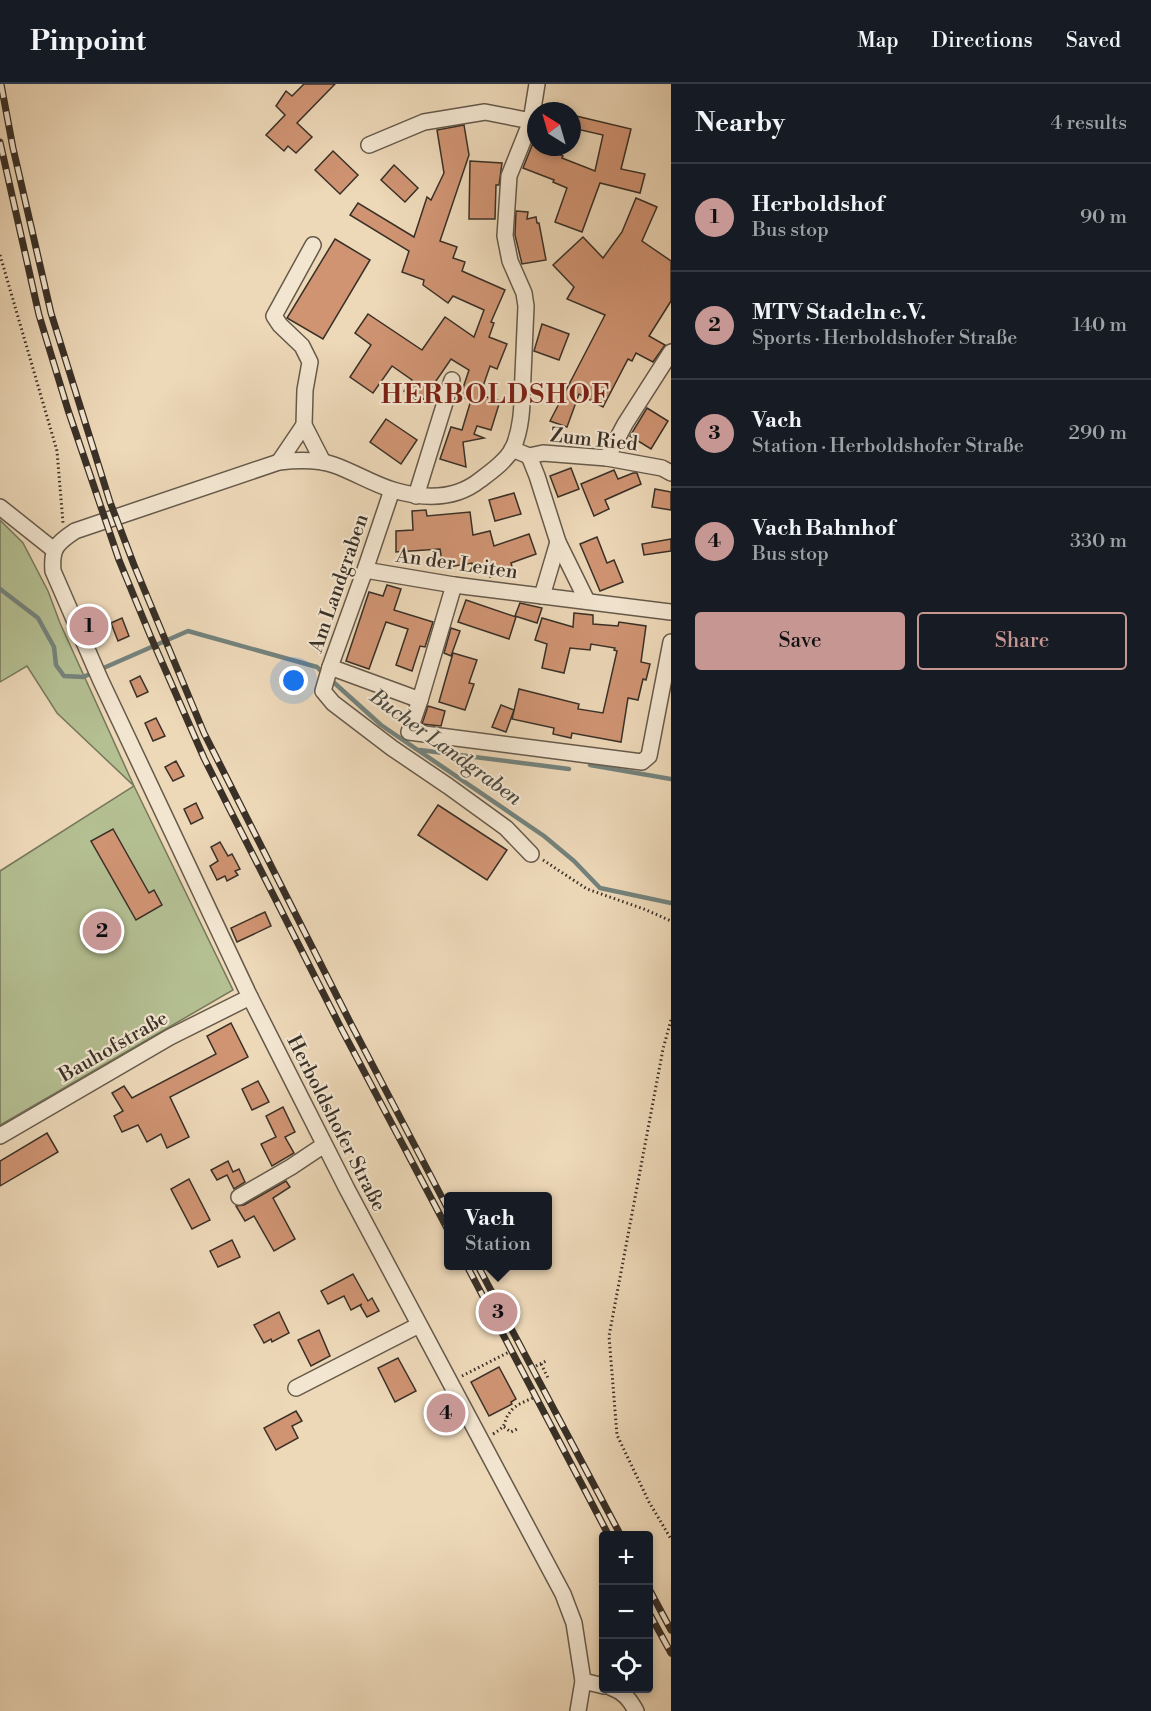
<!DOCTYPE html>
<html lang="en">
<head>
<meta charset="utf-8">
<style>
	:root { --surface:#171b24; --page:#20242c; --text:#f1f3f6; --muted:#9ea1a6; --line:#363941; --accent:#c59692 }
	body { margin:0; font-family:"Libre Bodoni",serif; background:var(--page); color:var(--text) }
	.controls { position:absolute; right:18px; bottom:18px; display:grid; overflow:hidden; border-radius:6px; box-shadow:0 3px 9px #0003 }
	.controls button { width:54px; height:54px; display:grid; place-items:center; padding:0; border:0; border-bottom:2px solid var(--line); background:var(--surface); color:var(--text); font:30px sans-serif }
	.compass { position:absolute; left:527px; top:18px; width:54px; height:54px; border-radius:50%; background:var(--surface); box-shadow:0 3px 9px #0003; rotate:323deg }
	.you { position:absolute; left:294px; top:597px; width:21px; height:21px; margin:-15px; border:4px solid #fff; border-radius:50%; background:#1a73e8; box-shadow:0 0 0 9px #1a73e833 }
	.badge { display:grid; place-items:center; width:39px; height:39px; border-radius:50%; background:var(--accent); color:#111; font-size:20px; font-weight:700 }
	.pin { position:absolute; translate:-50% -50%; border:3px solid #fff; box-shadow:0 2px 6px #0006 }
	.popup { position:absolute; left:444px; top:1108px; width:108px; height:78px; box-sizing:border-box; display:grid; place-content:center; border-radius:6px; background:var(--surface); filter:drop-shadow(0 2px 4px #0005); font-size:20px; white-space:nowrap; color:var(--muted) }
	.popup b { font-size:22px; color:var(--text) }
	.popup::after { content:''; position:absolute; left:50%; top:100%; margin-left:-12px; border:12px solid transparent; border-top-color:var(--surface) }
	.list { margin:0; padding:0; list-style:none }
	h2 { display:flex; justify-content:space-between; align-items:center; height:78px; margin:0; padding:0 24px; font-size:26px }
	h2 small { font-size:20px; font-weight:400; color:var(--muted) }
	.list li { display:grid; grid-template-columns:39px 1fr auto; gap:18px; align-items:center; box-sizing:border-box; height:108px; padding:0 24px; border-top:2px solid var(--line) }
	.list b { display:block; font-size:22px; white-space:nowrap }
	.list p { margin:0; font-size:20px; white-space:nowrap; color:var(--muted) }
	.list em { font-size:20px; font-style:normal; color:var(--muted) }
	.actions { display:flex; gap:12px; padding:18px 24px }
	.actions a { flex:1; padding:14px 0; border:2px solid var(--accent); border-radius:6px; text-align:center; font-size:21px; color:var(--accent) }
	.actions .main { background:var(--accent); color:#111 }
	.icon { flex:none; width:33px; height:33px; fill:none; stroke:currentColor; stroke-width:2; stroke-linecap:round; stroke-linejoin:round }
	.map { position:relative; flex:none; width:671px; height:1627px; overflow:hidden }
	header { display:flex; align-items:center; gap:36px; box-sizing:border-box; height:84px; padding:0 30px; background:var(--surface); border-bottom:2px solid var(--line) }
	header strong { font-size:28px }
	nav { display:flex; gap:33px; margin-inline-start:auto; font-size:21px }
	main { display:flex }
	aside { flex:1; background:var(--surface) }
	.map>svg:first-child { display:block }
</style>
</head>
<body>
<header>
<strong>Pinpoint</strong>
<nav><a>Map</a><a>Directions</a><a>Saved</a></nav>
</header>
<main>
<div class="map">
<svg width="671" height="1627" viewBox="0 0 671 1627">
	<rect width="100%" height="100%" fill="#edd8b8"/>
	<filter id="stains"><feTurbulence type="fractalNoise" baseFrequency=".00333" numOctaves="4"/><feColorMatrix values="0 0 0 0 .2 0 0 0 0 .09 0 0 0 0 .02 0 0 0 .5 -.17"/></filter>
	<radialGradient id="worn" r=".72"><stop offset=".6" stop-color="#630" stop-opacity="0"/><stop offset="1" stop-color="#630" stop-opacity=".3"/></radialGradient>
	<path fill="#b4bf92" stroke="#76785c" stroke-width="1.5" d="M 0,436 L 23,459 L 48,507 L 60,539 L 134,702 L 233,906 L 0,1041 L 0,787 L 134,702 L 57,629 L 27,582 L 0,598 Z"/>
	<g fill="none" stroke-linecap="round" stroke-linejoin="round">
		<g stroke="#73827c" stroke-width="4.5">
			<path d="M 0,505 L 38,534 L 54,563 L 56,581 L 64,592 L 83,593 L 188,547 L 317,583 L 324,590"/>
			<path d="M 330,595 L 381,641 L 544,752 L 574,777 L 600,804 L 671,819"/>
			<path d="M 420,666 L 569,685"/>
			<path d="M 590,681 L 671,695"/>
		</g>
	</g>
	<g fill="#d09473" stroke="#393027" stroke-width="1.5">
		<path d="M 304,0 L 335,0 L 297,39 L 312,53 L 296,69 L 288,62 L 284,67 L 266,51 L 285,31 L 276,22 L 286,7 L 292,12 Z"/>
		<path d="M 572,31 L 631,45 L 621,85 L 645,90 L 640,109 L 600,99 L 582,148 L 555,138 L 567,104 L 553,98 L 554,96 L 523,84 L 533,59 L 536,61 L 536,63 L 542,63 L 563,72 L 562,74 L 595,87 L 603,51 L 572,44 Z"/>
		<path d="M 464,41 L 469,71 L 440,157 L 457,163 L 453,174 L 465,178 L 462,187 L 505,206 L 491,238 L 494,239 L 489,253 L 507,260 L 497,285 L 490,282 L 480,311 L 500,317 L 491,346 L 477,342 L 474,350 L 484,354 L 463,358 L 466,383 L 440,375 L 451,343 L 462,346 L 471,316 L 460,313 L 469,286 L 451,275 L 421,319 L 404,307 L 412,296 L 392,282 L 373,309 L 350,293 L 371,261 L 355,249 L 368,230 L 422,266 L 445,233 L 474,253 L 484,226 L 453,212 L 448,219 L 423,201 L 424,196 L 402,188 L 409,167 L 350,131 L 358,119 L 414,153 L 427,113 L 431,116 L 444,89 L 437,46 Z"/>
		<path d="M 333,67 L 358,91 L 340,110 L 315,86 Z"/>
		<path d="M 470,77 L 502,79 L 499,101 L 496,101 L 495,135 L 469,135 Z"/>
		<path d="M 394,81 L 418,104 L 405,118 L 381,96 Z"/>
		<path d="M 636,114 L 657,123 L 642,157 L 671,177 L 671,217 L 649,252 L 665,261 L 653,278 L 636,269 L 632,277 L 628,275 L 603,323 L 579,310 L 567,343 L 550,337 L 605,231 L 567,215 L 574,203 L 553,181 L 583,153 L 603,174 L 622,148 Z"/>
		<path d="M 516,127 L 528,128 L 527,135 L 536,133 L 537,139 L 539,139 L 546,176 L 522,180 L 515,151 Z"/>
		<path d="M 335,155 L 370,176 L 323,255 L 287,234 Z"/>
		<path d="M 542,240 L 569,250 L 559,276 L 534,267 Z"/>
		<path d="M 647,324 L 668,337 L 651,365 L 630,352 Z"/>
		<path d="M 386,335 L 417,356 L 401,380 L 370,358 Z"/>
		<path d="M 571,384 L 579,405 L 558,413 L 550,392 Z"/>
		<path d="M 614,386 L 618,395 L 633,389 L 637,389 L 641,400 L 605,416 L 609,425 L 594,432 L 581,400 Z"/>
		<path d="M 655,405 L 671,408 L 671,426 L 652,423 Z"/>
		<path d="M 514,409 L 521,430 L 495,437 L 489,416 Z"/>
		<path d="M 426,426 L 427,432 L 470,428 L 473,451 L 490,447 L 494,462 L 529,450 L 536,470 L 511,479 L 513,486 L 490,493 L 487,484 L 473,486 L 472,479 L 443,484 L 440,465 L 396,468 L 396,447 L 413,446 L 412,427 Z"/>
		<path d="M 597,453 L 607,479 L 614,476 L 623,498 L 600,507 L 580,460 Z"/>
		<path d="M 671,455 L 671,467 L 644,471 L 642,460 Z"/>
		<path d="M 387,501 L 401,505 L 394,526 L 433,538 L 425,563 L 420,562 L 412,587 L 396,581 L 408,545 L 386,538 L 369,585 L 346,577 L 369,508 L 383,512 Z"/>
		<path d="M 466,516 L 516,533 L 509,555 L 458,538 Z"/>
		<path d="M 520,519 L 542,524 L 537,539 L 515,532 Z"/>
		<path d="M 574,529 L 593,531 L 593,540 L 618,542 L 619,538 L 646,542 L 641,578 L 650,580 L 646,596 L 643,595 L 638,616 L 628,614 L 621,658 L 572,649 L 571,654 L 553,650 L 554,644 L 512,635 L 519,605 L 579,620 L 578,625 L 603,629 L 617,567 L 614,566 L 615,564 L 591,560 L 590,566 L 570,564 L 564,589 L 542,584 L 547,560 L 535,556 L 542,534 L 573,543 Z"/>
		<path d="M 122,534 L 129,552 L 118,557 L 111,539 Z"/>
		<path d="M 451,544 L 460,547 L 451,572 L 444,569 Z"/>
		<path d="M 453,569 L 477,576 L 469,599 L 474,600 L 465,626 L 439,618 Z"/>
		<path d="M 140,592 L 148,608 L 137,613 L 130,597 Z"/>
		<path d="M 501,621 L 514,626 L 506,648 L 492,643 Z"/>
		<path d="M 428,622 L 445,627 L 441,642 L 422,640 Z"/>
		<path d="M 156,634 L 165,652 L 153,657 L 145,639 Z"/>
		<path d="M 176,677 L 184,692 L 173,697 L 165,683 Z"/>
		<path d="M 196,719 L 203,734 L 191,740 L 184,725 Z"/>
		<path d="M 438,721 L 507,766 L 487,796 L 418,751 Z"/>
		<path d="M 113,745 L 149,809 L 154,806 L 162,821 L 136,836 L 91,757 Z"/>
		<path d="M 220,758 L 228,772 L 232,770 L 240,785 L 235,787 L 238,791 L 227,797 L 225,792 L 217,796 L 210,782 L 218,777 L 211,763 Z"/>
		<path d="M 265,828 L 271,842 L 237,858 L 231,844 Z"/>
		<path d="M 231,939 L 248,973 L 170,1013 L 189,1053 L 167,1064 L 161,1050 L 147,1058 L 138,1041 L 122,1048 L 114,1032 L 123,1027 L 112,1009 L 124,1002 L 132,1014 L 216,970 L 207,952 Z"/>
		<path d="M 258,997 L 269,1018 L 252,1026 L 242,1005 Z"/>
		<path d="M 283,1023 L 295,1048 L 285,1053 L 294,1069 L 272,1082 L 261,1060 L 276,1053 L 266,1032 Z"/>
		<path d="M 47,1049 L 58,1068 L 0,1102 L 0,1077 Z"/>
		<path d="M 228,1077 L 233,1088 L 239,1085 L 245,1098 L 234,1105 L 227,1091 L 217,1096 L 211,1086 Z"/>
		<path d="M 189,1095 L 210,1136 L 192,1145 L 171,1105 Z"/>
		<path d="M 286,1097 L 290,1103 L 273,1114 L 295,1155 L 274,1167 L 254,1132 L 245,1137 L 236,1122 L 244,1121 Z"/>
		<path d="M 232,1156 L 240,1173 L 218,1183 L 210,1167 Z"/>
		<path d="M 353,1190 L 368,1217 L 372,1214 L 379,1227 L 367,1233 L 360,1221 L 362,1220 L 351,1226 L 344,1212 L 328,1220 L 321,1207 Z"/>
		<path d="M 279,1228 L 289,1249 L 272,1258 L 271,1255 L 264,1259 L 254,1241 Z"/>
		<path d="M 319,1246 L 330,1272 L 311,1282 L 298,1256 Z"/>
		<path d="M 398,1274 L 416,1307 L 395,1318 L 378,1284 Z"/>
		<path d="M 499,1283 L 516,1315 L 511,1318 L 512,1320 L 489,1332 L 471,1298 Z"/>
		<path d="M 296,1327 L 302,1337 L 292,1342 L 298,1354 L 276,1366 L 264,1344 Z"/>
	</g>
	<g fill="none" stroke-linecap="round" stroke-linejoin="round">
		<defs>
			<g id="minor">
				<path d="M 537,0 L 531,37 L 509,92 L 505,152 L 510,177 L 524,209 L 526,222 C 525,245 524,268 523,291 C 522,316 523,341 513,364 C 506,377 492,387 480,396 C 455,416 423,415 393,406 C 373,400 354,388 334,381 C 317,375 297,376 279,378 L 75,447 C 57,459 51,464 53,487 L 100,595 L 250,913 L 347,1105 L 563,1510 L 574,1539 L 583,1597 L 578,1627"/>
				<path d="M 369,61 L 424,38 L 485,28 L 531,37"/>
				<path d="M 313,161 L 274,232 L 280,241 L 302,262 L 310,278 L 305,306 L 304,341 L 323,378"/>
				<path d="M 512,365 L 529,372 L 543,369 L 607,374 L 662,384 L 671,389"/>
				<path d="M 529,372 L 537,392 L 558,458 L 587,517"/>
				<path d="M 607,374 L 625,340 L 671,268"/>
				<path d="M 279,378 L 304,341"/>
				<path d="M 392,406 L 365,486 L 330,583 L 420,616"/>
				<path d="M 416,412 L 452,296"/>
				<path d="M 0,423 L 54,466"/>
				<path d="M 365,486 L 454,501 L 671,528"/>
				<path d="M 454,501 L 420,616 L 409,648 L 642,678 L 649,672 L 671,558"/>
				<path d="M 542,512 L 558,458"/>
				<path d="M 330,583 L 323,607 L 333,619 L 392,664 L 448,702 L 506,744 L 531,770"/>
				<path d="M 0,1052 L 170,953 L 250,913"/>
				<path d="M 239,1113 L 291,1083 L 324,1061"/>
				<path d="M 296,1304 L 419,1241"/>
				<path d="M 583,1597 L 604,1602"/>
				<path d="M 612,1604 C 624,1608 630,1616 636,1627"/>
			</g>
		</defs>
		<use href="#minor" stroke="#665a4b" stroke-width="18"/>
		<g stroke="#393027" stroke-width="3" stroke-dasharray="1.5 3" stroke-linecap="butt">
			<path d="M 0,171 L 57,367 L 63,439"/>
			<path d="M 543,776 L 587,805 L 644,825 L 671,837"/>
			<path d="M 671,936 L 663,965 L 609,1252 L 617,1351 L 649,1418 L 671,1455"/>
			<path d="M 541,1280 L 549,1296"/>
			<path d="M 536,1282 L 546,1277"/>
			<path d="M 462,1292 L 509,1268"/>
			<path d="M 504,1343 L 511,1348 L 517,1345"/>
			<path d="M 493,1350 C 510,1340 501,1339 511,1327 C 515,1321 526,1317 533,1314"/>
		</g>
		<use href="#minor" stroke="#f3e6d1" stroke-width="15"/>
		<defs>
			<g id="rail">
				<path d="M 1,0 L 13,64 L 51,229 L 110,418 L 134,481 L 204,649 L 350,938 L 448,1125"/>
				<path d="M 0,58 L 39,231 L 68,326 L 119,476 L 150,551 L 204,674 L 226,718 L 341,944 L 448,1146"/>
				<path d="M 467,1182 L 609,1452"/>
				<path d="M 478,1182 L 621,1452"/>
				<path d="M 648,1503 L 671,1546"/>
				<path d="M 648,1527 L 671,1569"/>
			</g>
		</defs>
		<use href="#rail" stroke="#393027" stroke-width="7"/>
		<use href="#rail" stroke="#f3e6d1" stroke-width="4.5" stroke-dasharray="14" stroke-linecap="butt"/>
	</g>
	<g text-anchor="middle" stroke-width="4.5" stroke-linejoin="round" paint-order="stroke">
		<g font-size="20" fill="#393027" stroke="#f3e6d1">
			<text transform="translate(594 355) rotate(6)" y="7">Zum Ried</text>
			<text transform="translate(457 479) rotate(8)" y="7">An der Leiten</text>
			<text transform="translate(338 499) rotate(-71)" y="7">Am Landgraben</text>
			<text transform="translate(113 962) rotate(-30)" y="7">Bauhofstraße</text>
			<text transform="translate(337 1039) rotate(63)" y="7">Herboldshofer Straße</text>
		</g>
		<g font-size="21" font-style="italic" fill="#4c4b43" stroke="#f3e6d1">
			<text transform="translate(446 663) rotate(36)" y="7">Bucher Landgraben</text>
		</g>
		<g font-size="26" font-weight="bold" letter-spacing="1.5" fill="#7a1f14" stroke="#f3e6d1">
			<text x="496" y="319">HERBOLDSHOF</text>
		</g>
	</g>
	<rect width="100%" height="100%" filter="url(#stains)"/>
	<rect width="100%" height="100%" fill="url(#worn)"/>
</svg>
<div class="controls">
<button>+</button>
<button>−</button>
<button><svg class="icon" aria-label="locate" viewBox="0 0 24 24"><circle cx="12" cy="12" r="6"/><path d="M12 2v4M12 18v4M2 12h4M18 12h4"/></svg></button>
</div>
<svg class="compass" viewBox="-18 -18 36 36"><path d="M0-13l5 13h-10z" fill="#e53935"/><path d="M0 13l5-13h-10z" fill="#9ea1a6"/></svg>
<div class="you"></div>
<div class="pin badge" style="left:89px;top:542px">1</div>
<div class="pin badge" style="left:102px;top:847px">2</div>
<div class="pin badge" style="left:498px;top:1228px">3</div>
<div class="popup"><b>Vach</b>Station</div>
<div class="pin badge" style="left:446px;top:1329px">4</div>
</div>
<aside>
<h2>Nearby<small>4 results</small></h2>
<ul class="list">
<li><span class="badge">1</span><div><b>Herboldshof</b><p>Bus stop</p></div><em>90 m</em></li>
<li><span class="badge">2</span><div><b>MTV Stadeln e.V.</b><p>Sports · Herboldshofer Straße</p></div><em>140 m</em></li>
<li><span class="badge">3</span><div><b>Vach</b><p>Station · Herboldshofer Straße</p></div><em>290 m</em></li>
<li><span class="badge">4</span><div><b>Vach Bahnhof</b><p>Bus stop</p></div><em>330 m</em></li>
</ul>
<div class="actions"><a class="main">Save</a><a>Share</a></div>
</aside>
</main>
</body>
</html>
